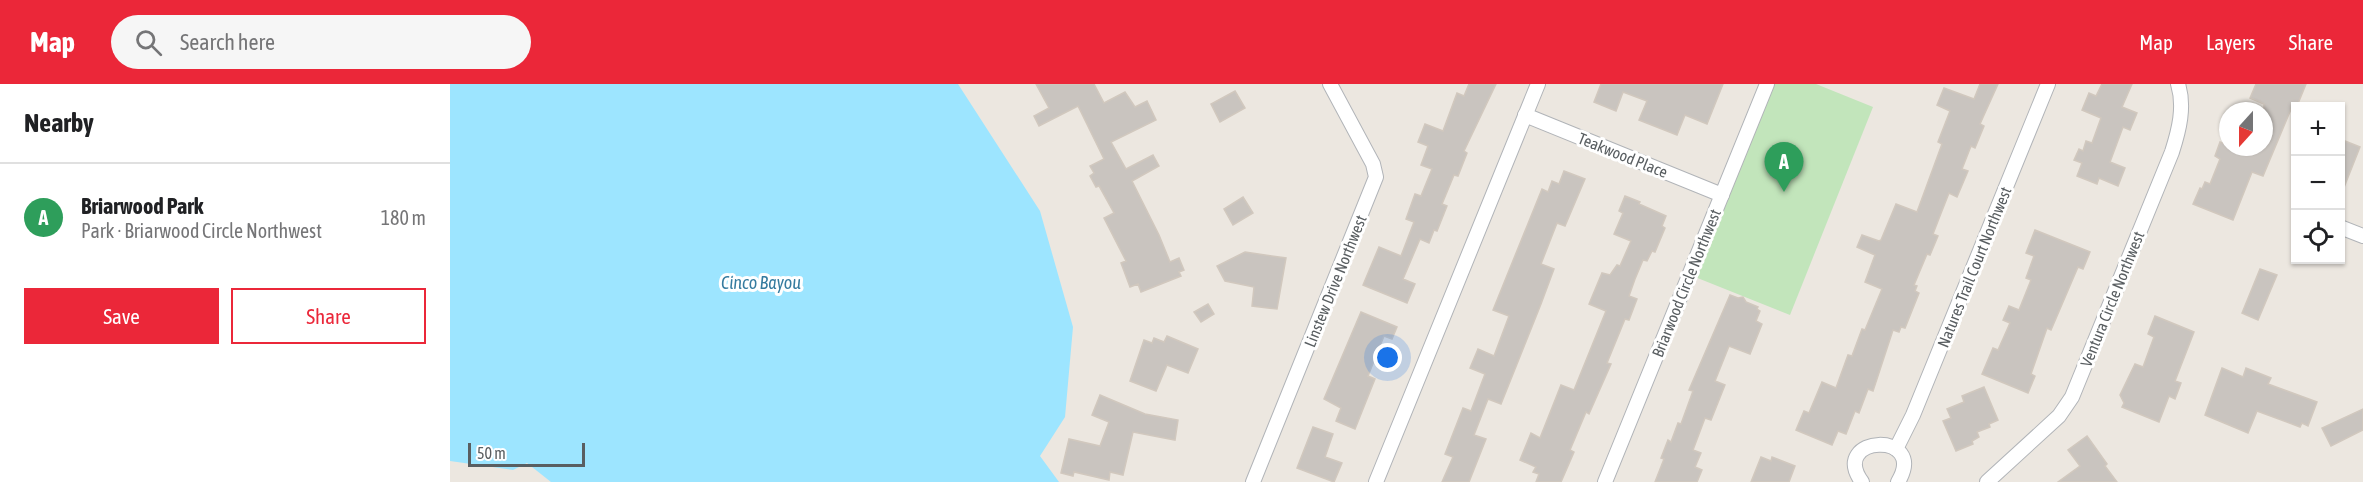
<!DOCTYPE html>
<html lang="en">
<head>
<meta charset="utf-8">
<style>
	:root { --surface:#fff; --page:#f6f6f6; --text:#202124; --muted:#757577; --line:#e0e0e0; --accent:#eb2739 }
	body { margin:0; font-family:"Asap Condensed",sans-serif; background:var(--page); color:var(--text) }
	.controls { position:absolute; right:18px; top:18px; display:grid; overflow:hidden; border-radius:0px; box-shadow:0 2px 4px #0004 }
	.controls button { width:54px; height:54px; display:grid; place-items:center; padding:0; border:0; border-bottom:2px solid var(--line); background:var(--surface); color:var(--text); font:30px sans-serif }
	.compass { position:absolute; left:1769px; top:18px; width:54px; height:54px; border-radius:50%; background:var(--surface); box-shadow:0 2px 4px #0004; rotate:201deg }
	.scale { position:absolute; left:18px; bottom:15px; width:117px; box-sizing:border-box; padding-left:6px; border:3px solid #595e61; border-top:0; font-size:16px; line-height:21px; white-space:nowrap; color:#595e61; -webkit-text-stroke:4px #fff; paint-order:stroke }
	.you { position:absolute; left:938px; top:274px; width:21px; height:21px; margin:-15px; border:4px solid #fff; border-radius:50%; background:#1a73e8; box-shadow:0 0 0 9px #1a73e833 }
	.badge { display:grid; place-items:center; width:39px; height:39px; border-radius:50%; background:var(--accent); color:#fff; font-size:20px; font-weight:700 }
	.pin { position:absolute; translate:-50% -50px; filter:drop-shadow(0 2px 3px #0008) }
	.pin::after { content:''; position:absolute; top:32px; width:21px; height:18px; background:inherit; clip-path:polygon(0 0,100% 0,50% 100%) }
	.list { margin:0; padding:0; list-style:none }
	h2 { display:flex; justify-content:space-between; align-items:center; height:78px; margin:0; padding:0 24px; font-size:26px }
	h2 small { font-size:20px; font-weight:400; color:var(--muted) }
	.list li { display:grid; grid-template-columns:39px 1fr auto; gap:18px; align-items:center; box-sizing:border-box; height:108px; padding:0 24px; border-top:2px solid var(--line) }
	.list b { display:block; font-size:22px; white-space:nowrap }
	.list p { margin:0; font-size:20px; white-space:nowrap; color:var(--muted) }
	.list em { font-size:20px; font-style:normal; color:var(--muted) }
	.actions { display:flex; gap:12px; padding:18px 24px }
	.actions a { flex:1; padding:14px 0; border:2px solid var(--accent); border-radius:0px; text-align:center; font-size:21px; color:var(--accent) }
	.actions .main { background:var(--accent); color:#fff }
	.icon { flex:none; width:33px; height:33px; fill:none; stroke:currentColor; stroke-width:2; stroke-linecap:round; stroke-linejoin:round }
	.map { position:relative; flex:none; width:1913px; height:398px; overflow:hidden }
	header { display:flex; align-items:center; gap:36px; box-sizing:border-box; height:84px; padding:0 30px; background:var(--accent); color:#fff }
	header strong { font-size:28px }
	nav { display:flex; gap:33px; margin-inline-start:auto; font-size:21px }
	.search { width:420px; height:54px; background:var(--page); display:flex; align-items:center; gap:15px; box-sizing:border-box; padding:0 21px; border-radius:33px; color:var(--muted); font-size:22px }
	main { display:flex }
	aside { flex:1; background:var(--surface) }
	.map>svg:first-child { display:block }
</style>
</head>
<body>
<header>
<strong>Map</strong>
<div class="search"><svg class="icon" aria-label="search" viewBox="0 0 24 24"><circle cx="10" cy="10" r="6"/><path d="M15 15l6 6"/></svg>Search here</div>
<nav><a>Map</a><a>Layers</a><a>Share</a></nav>
</header>
<main>
<aside>
<h2>Nearby<small></small></h2>
<ul class="list">
<li><span class="badge" style="background:#2e9e5b">A</span><div><b>Briarwood Park</b><p>Park · Briarwood Circle Northwest</p></div><em>180 m</em></li>
</ul>
<div class="actions"><a class="main">Save</a><a>Share</a></div>
</aside>
<div class="map">
<svg width="1913" height="398" viewBox="0 0 1913 398">
	<rect width="100%" height="100%" fill="#ece7e0"/>
	<path fill="#c2e5bb" d="M 1322,0 L 1366,0 L 1423,23 L 1340,231 L 1245,193 Z"/>
	<path fill="#9de5ff" d="M 0,0 L 508,0 L 590,127 L 623,243 L 615,333 L 590,372 L 609,398 L 101,398 L 77,379 L 63,386 L 0,377 Z"/>
	<g fill="#c9c4bf" stroke="#d1c8be" stroke-width="1.5">
		<path d="M 586,0 L 644,0 L 654,19 L 675,8 L 685,23 L 697,17 L 706,36 L 661,58 L 676,85 L 703,71 L 709,82 L 682,97 L 709,151 L 720,178 L 729,174 L 734,186 L 729,188 L 731,192 L 691,208 L 688,200 L 680,203 L 671,179 L 676,177 L 654,134 L 664,129 L 649,102 L 646,103 L 640,92 L 644,89 L 640,82 L 654,75 L 628,22 L 589,42 L 584,32 L 599,24 Z"/>
		<path d="M 1019,0 L 1046,0 L 1014,67 L 1017,69 L 1008,92 L 1004,91 L 992,120 L 997,122 L 987,147 L 984,146 L 979,159 L 970,155 L 953,195 L 965,200 L 957,219 L 913,201 L 929,163 L 951,172 L 964,138 L 956,135 L 965,110 L 971,112 L 982,85 L 971,81 L 978,62 L 968,58 L 975,40 L 993,47 L 1007,9 L 1014,12 Z"/>
		<path d="M 1151,0 L 1273,0 L 1257,40 L 1235,31 L 1227,51 L 1189,36 L 1197,17 L 1173,8 L 1166,27 L 1144,18 Z"/>
		<path d="M 1530,0 L 1548,0 L 1530,40 L 1534,42 L 1525,64 L 1521,62 L 1512,85 L 1518,87 L 1507,113 L 1499,109 L 1488,137 L 1483,150 L 1488,152 L 1480,171 L 1477,170 L 1464,201 L 1467,202 L 1465,207 L 1469,209 L 1455,244 L 1451,243 L 1449,248 L 1443,246 L 1423,307 L 1418,305 L 1409,329 L 1405,327 L 1396,350 L 1388,347 L 1382,361 L 1346,346 L 1354,327 L 1359,329 L 1372,298 L 1386,304 L 1398,271 L 1402,272 L 1412,245 L 1415,246 L 1432,205 L 1415,198 L 1425,171 L 1407,163 L 1412,151 L 1429,157 L 1431,156 L 1446,120 L 1467,128 L 1492,60 L 1488,58 L 1500,27 L 1487,21 L 1494,4 L 1524,15 Z"/>
		<path d="M 1652,0 L 1682,0 L 1672,23 L 1687,29 L 1680,46 L 1673,43 L 1660,78 L 1675,84 L 1668,102 L 1649,94 L 1647,100 L 1627,92 L 1632,79 L 1624,76 L 1629,65 L 1633,67 L 1636,57 L 1642,59 L 1651,34 L 1632,26 L 1639,9 L 1646,12 Z"/>
		<path d="M 1806,0 L 1856,0 L 1847,22 L 1843,21 L 1839,30 L 1813,92 L 1802,88 L 1783,136 L 1743,120 L 1750,104 L 1752,105 L 1755,98 L 1760,100 L 1770,75 L 1765,72 L 1770,58 L 1778,61 L 1778,63 L 1814,63 L 1814,20 L 1800,14 Z"/>
		<path d="M 785,7 L 795,24 L 770,38 L 761,20 Z"/>
		<path d="M 1890,55 L 1910,63 L 1891,111 L 1890,111 Z"/>
		<path d="M 1114,87 L 1135,95 L 1115,142 L 1107,139 L 1091,180 L 1104,185 L 1091,220 L 1051,320 L 1038,315 L 1024,351 L 1036,355 L 1019,398 L 992,398 L 1003,373 L 995,370 L 1013,324 L 1021,327 L 1035,290 L 1020,284 L 1028,265 L 1044,272 L 1059,232 L 1043,226 L 1092,105 L 1098,108 L 1102,97 L 1109,100 Z"/>
		<path d="M 1175,112 L 1190,118 L 1189,120 L 1216,132 L 1212,142 L 1215,144 L 1205,168 L 1202,167 L 1197,177 L 1193,176 L 1185,195 L 1179,212 L 1187,215 L 1179,236 L 1175,235 L 1157,279 L 1161,280 L 1139,330 L 1136,328 L 1120,366 L 1124,368 L 1111,398 L 1086,398 L 1089,390 L 1083,388 L 1086,383 L 1070,376 L 1081,349 L 1090,354 L 1111,301 L 1124,306 L 1156,227 L 1139,220 L 1152,189 L 1160,191 L 1167,181 L 1170,182 L 1181,157 L 1164,150 L 1173,129 L 1169,127 Z"/>
		<path d="M 793,113 L 803,129 L 783,141 L 774,125 Z"/>
		<path d="M 1585,146 L 1640,168 L 1633,185 L 1628,183 L 1601,246 L 1597,244 L 1581,290 L 1585,292 L 1578,309 L 1532,290 L 1543,264 L 1548,266 L 1560,239 L 1553,236 L 1559,222 L 1569,226 L 1581,196 L 1576,194 L 1584,172 L 1576,169 Z"/>
		<path d="M 795,168 L 836,174 L 827,225 L 802,222 L 804,203 L 775,197 L 767,182 Z"/>
		<path d="M 1810,185 L 1827,191 L 1808,236 L 1792,229 Z"/>
		<path d="M 1280,211 L 1288,214 L 1293,213 L 1296,218 L 1308,223 L 1307,225 L 1310,227 L 1306,237 L 1312,240 L 1300,270 L 1279,262 L 1265,297 L 1275,301 L 1261,336 L 1255,334 L 1243,366 L 1251,369 L 1245,383 L 1252,386 L 1247,398 L 1205,398 L 1214,375 L 1211,374 L 1218,356 L 1221,358 L 1228,339 L 1231,340 L 1243,307 L 1239,306 Z"/>
		<path d="M 758,220 L 764,230 L 751,238 L 744,228 Z"/>
		<path d="M 911,228 L 947,243 L 942,255 L 934,252 L 918,292 L 925,295 L 905,345 L 886,337 L 891,324 L 874,315 Z"/>
		<path d="M 1705,232 L 1744,248 L 1725,297 L 1731,299 L 1725,315 L 1719,312 L 1709,338 L 1672,323 L 1674,319 L 1670,311 L 1685,280 L 1693,283 L 1704,253 L 1698,250 Z"/>
		<path d="M 717,252 L 748,265 L 738,289 L 717,281 L 706,307 L 680,297 L 694,256 L 702,259 L 704,254 L 714,258 Z"/>
		<path d="M 1772,284 L 1793,293 L 1796,284 L 1821,294 L 1818,300 L 1867,318 L 1858,342 L 1852,339 L 1850,343 L 1807,327 L 1798,349 L 1755,331 Z"/>
		<path d="M 1534,303 L 1548,336 L 1539,340 L 1540,343 L 1527,348 L 1529,353 L 1522,357 L 1523,360 L 1506,367 L 1493,337 L 1501,334 L 1497,325 L 1514,318 L 1512,312 Z"/>
		<path d="M 650,311 L 695,330 L 728,336 L 725,356 L 683,348 L 673,391 L 660,388 L 659,396 L 624,388 L 623,392 L 611,389 L 619,355 L 650,362 L 659,338 L 642,331 Z"/>
		<path d="M 1913,325 L 1913,346 L 1881,362 L 1872,344 Z"/>
		<path d="M 863,343 L 883,350 L 875,373 L 892,379 L 884,398 L 847,384 Z"/>
		<path d="M 1637,352 L 1657,380 L 1655,382 L 1667,398 L 1608,398 L 1630,382 L 1618,366 Z"/>
		<path d="M 1311,373 L 1321,377 L 1322,373 L 1345,382 L 1339,398 L 1301,398 Z"/>
	</g>
	<g fill="none" stroke-linecap="round" stroke-linejoin="round">
		<defs>
			<g id="minor">
				<path d="M 1075,31 L 1272,111"/>
				<path d="M 1890,143 L 1913,152"/>
				<path d="M 1446,365 L 1463,331 L 1598,0"/>
				<path d="M 803,398 L 926,93 L 923,80 L 880,0"/>
				<path d="M 926,398 L 1088,0"/>
				<path d="M 1155,398 L 1317,0"/>
				<path d="M 1412,398 C 1378,351 1479,346 1448,398"/>
				<path d="M 1537,398 L 1609,332 L 1622,313 L 1722,68 C 1729,46 1735,23 1728,0"/>
			</g>
		</defs>
		<use href="#minor" stroke="#b1b4b8" stroke-width="16"/>
		<use href="#minor" stroke="#fff" stroke-width="14"/>
	</g>
	<g text-anchor="middle" stroke-width="6" stroke-linejoin="round" paint-order="stroke">
		<g font-size="16" fill="#595e61" stroke="#fff">
			<text transform="translate(1173 71) rotate(22)" y="6">Teakwood Place</text>
			<text transform="translate(1524 183) rotate(-68)" y="6">Natures Trail Court Northwest</text>
			<text transform="translate(885 197) rotate(-68)" y="6">Linstew Drive Northwest</text>
			<text transform="translate(1236 199) rotate(-68)" y="6">Briarwood Circle Northwest</text>
			<text transform="translate(1662 215) rotate(-68)" y="6">Ventura Circle Northwest</text>
		</g>
		<g font-size="18" font-style="italic" fill="#357b9f" stroke="#fff">
			<text x="311" y="205">Cinco Bayou</text>
		</g>
	</g>
</svg>
<div class="controls">
<button>+</button>
<button>−</button>
<button><svg class="icon" aria-label="locate" viewBox="0 0 24 24"><circle cx="12" cy="12" r="6"/><path d="M12 2v4M12 18v4M2 12h4M18 12h4"/></svg></button>
</div>
<svg class="compass" viewBox="-18 -18 36 36"><path d="M0-13l5 13h-10z" fill="#e53935"/><path d="M0 13l5-13h-10z" fill="#757577"/></svg>
<div class="scale">50 m</div>
<div class="you"></div>
<div class="pin badge" style="left:1334px;top:108px;background:#2e9e5b">A</div>
</div>
</main>
</body>
</html>
